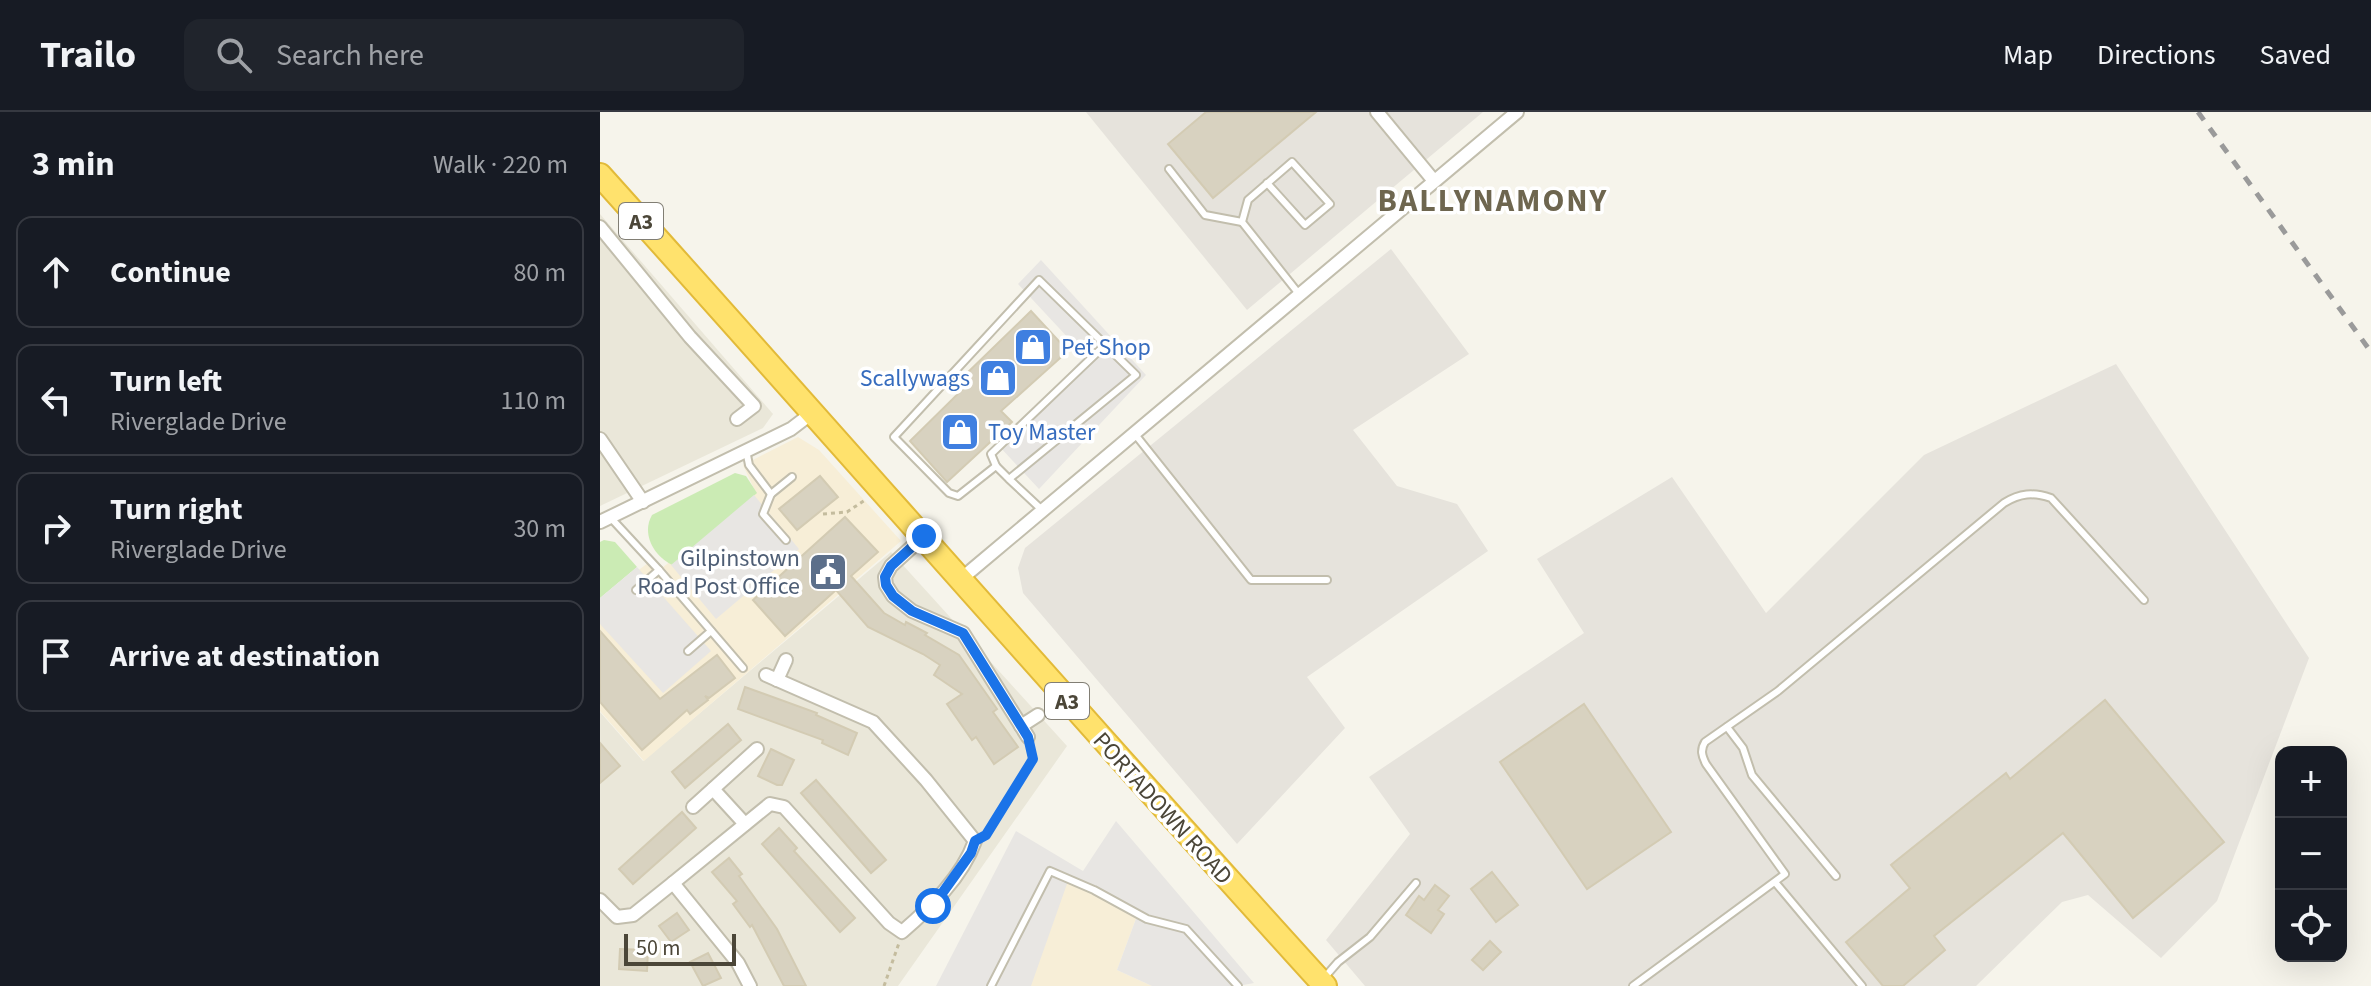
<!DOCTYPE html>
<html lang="en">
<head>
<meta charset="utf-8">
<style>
	:root { --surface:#171b24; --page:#20242c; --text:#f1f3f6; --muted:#9ea1a6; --line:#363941 }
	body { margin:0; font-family:"Source Sans 3",sans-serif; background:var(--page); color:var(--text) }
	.controls { position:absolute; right:24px; bottom:24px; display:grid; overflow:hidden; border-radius:16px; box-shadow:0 8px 32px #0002 }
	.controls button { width:72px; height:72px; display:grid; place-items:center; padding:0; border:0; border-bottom:2px solid var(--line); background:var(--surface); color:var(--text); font:40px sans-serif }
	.scale { position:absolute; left:24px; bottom:20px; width:112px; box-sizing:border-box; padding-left:8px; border:4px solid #4b4638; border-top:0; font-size:22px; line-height:28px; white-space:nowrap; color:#4b4638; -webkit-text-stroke:6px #fff; paint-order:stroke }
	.stop { position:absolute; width:24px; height:24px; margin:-18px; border:6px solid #1a73e8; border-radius:50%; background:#fff }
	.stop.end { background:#1a73e8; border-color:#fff; box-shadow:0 2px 8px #0008 }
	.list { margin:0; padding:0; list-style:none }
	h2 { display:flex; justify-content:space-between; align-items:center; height:104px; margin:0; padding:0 32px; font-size:34px }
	h2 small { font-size:26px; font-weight:400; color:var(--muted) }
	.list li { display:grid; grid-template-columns:52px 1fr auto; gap:24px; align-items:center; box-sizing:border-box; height:112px; margin:0 16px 16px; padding:0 16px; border:2px solid var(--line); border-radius:16px }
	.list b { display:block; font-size:30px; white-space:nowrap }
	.list p { margin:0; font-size:26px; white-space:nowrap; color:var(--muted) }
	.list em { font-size:26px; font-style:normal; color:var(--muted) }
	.icon { flex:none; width:44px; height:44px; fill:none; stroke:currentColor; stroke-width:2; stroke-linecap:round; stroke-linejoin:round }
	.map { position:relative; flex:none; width:1771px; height:874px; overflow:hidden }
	header { display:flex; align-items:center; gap:48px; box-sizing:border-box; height:112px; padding:0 40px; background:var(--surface); border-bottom:2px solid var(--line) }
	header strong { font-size:38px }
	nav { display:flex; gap:44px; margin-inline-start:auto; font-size:28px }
	.search { width:560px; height:72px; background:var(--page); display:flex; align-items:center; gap:20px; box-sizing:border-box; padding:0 28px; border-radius:16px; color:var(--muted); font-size:30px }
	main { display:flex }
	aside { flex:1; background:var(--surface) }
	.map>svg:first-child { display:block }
</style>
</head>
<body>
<header>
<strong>Trailo</strong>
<div class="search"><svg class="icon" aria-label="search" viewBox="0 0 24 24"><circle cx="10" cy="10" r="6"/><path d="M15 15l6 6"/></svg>Search here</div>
<nav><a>Map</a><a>Directions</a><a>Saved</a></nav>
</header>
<main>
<aside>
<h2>3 min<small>Walk · 220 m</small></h2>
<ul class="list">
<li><svg class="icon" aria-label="ahead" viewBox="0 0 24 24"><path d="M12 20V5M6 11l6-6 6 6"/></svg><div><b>Continue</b></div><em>80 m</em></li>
<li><svg class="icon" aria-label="left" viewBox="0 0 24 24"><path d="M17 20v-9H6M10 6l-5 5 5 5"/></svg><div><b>Turn left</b><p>Riverglade Drive</p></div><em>110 m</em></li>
<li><svg class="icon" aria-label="right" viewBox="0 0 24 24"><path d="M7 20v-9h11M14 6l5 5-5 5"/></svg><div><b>Turn right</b><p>Riverglade Drive</p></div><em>30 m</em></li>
<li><svg class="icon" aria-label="arrive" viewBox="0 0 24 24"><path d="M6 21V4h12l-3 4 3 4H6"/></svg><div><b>Arrive at destination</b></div></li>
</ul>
</aside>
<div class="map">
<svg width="1771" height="874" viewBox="0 0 1771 874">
	<rect width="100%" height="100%" fill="#f6f4eb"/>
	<g fill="#eae7d9">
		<path d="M 0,102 L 173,302 L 163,316 L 0,394 Z"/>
		<path d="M 291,440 L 467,634 L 298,874 L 0,874 L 0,600 L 43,649 Z"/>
	</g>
	<g fill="#f7eed7">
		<path d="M 198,325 L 219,338 L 301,429 L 44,649 L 0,599 L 0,487 L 52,448 L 62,456 L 156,381 L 143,353 Z"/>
		<path d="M 468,769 L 537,804 L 517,858 L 552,874 L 415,874 Z"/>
	</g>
	<g fill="#e6e3dc">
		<path d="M 486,0 L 883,0 L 647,198 Z"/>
		<path d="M 791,137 L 869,242 L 753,318 L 797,374 L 857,392 L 888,439 L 707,565 L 745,616 L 637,732 L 423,481 L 418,456 L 425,436 Z"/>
		<path d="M 1516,252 L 1709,546 L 1617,789 L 1561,846 L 1488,783 L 1462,790 L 1376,874 L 765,874 L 726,828 L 810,722 L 769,665 L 984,521 L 937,447 L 1072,365 L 1166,501 L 1324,343 Z"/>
	</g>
	<g fill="#cbebb4">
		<path d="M 135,361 L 146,364 L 157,381 L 74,454 C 54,445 41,422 52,403 Z"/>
		<path d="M 4,428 L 15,430 L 37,455 L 0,486 L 0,430 Z"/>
	</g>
	<g fill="#e8e6e3">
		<path d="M 441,148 L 546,263 L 439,377 L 399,334 L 485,244 L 418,172 Z"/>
		<path d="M 154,383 L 199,437 L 116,507 L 71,453 Z"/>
		<path d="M 37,455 L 111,539 L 63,581 L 0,512 L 0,486 Z"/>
		<path d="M 516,709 L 654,871 L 638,874 L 552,874 L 517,858 L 537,804 L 468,769 L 431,874 L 336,874 L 416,719 L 483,759 Z"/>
	</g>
	<g fill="#d8d2c0" stroke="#d3cbb3" stroke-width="2">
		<path d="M 606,0 L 716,0 L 613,86 L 568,32 Z"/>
		<path d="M 431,199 L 468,239 L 401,299 L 412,310 L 347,370 L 310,329 L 371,269 L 365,263 Z"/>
		<path d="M 220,364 L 238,385 L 197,418 L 179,397 Z"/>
		<path d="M 245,405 L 278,440 L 251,464 L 284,501 L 305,513 L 306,510 L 327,521 L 325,523 L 359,543 L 397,597 L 393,600 L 418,635 L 394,652 L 376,625 L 372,628 L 347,592 L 362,582 L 334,563 L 340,553 L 323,542 L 268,515 L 236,478 L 185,524 L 153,488 Z"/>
		<path d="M 0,519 L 60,587 L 117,543 L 135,566 L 109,586 L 105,584 L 108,588 L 90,602 L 87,598 L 42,638 L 0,590 Z"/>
		<path d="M 145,575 L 217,601 L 216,603 L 257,621 L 248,643 L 222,631 L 223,628 L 138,597 Z"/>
		<path d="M 1505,588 L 1624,730 L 1533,806 L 1463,721 L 1334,824 L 1345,838 L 1303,874 L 1283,874 L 1246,830 L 1310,776 L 1291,753 L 1406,661 L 1410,667 Z"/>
		<path d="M 984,592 L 1071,720 L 987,777 L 900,650 Z"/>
		<path d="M 128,612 L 141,628 L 85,676 L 72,660 Z"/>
		<path d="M 0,631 L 20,654 L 0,671 Z"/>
		<path d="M 171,637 L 194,648 L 182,673 L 177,673 L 158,664 Z"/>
		<path d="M 216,668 L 286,748 L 271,761 L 201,681 Z"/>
		<path d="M 82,700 L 96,716 L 33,772 L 19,757 Z"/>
		<path d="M 179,716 L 197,736 L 194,739 L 255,806 L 240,820 L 162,732 Z"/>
		<path d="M 129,746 L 142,762 L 139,764 L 177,817 L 206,874 L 184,874 L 152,813 L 150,815 L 133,792 L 137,789 L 112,760 Z"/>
		<path d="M 892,760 L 918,793 L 896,810 L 871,777 Z"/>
		<path d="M 835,773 L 849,784 L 838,798 L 844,802 L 831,821 L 806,803 L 819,784 L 824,788 Z"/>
		<path d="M 77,801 L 89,818 L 71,830 L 59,814 Z"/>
		<path d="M 890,829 L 901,840 L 883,858 L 872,848 Z"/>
		<path d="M 20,837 L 48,838 L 47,859 L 19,857 Z"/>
		<path d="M 108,841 L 121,866 L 103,874 L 90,850 Z"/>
	</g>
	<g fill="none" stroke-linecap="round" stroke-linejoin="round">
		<defs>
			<g id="lane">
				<path d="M 569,57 L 605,103 L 642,110"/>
				<path d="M 667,71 L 705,113 L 730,92 L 692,50 L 648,88 L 642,110 L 699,182"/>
				<path d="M 534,321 L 651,468 L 727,468"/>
				<path d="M 146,338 L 149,353 L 171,382"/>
				<path d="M 396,354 L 391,342 L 505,233"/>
				<path d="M 409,367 L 396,354 L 358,384 L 349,381 L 294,325 L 439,168 L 536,263 L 409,367 L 442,398"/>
				<path d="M 10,405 L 59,458 L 143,556"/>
				<path d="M 186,428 L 163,402 L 171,382 L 192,365"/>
				<path d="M 36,478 L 59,458"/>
				<path d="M 88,539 L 111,519"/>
				<path d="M 1127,615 L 1143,636 L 1152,663 L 1236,764"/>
				<path d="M 1175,770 L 1262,874"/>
				<path d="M 724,866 L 738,850 L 770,825 L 816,771"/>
				<path d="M 391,874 L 450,759 L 494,778 L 547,807 L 586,817 L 638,874"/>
				<path d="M 1033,874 L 1185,762 L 1106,652 C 1102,644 1100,638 1105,630 L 1178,579 L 1404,391 C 1420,381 1433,380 1451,386 L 1544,488"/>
			</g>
			<g id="street">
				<path d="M 777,0 L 834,69"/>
				<path d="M 0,115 L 90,225 L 154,294 L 137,307"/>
				<path d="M 0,327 L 43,390"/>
				<path d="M 0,410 L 191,317 L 212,301"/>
				<path d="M 324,424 L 291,454 L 285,465 L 286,473 L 293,484 L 312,499 L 363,521 L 428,625"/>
				<path d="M 361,467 L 917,0"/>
				<path d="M 177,568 L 186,548"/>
				<path d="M 421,614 L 438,603"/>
				<path d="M 113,677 L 145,712"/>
				<path d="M 93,695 L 157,637"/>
				<path d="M 73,771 L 170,692 L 184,695 L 289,811 L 302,820 C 331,795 362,765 375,729 L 326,668 L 273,610 L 166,563"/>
				<path d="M 0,788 L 17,805 L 33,803 L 73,771 L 138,851 L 150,874"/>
			</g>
			<path id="highway" d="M 0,63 C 242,332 481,606 725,874"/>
		</defs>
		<use href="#lane" stroke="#c2bead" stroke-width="10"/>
		<use href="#street" stroke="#c2bead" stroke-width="16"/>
		<use href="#highway" stroke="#e2ba39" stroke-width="26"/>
		<g stroke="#c4bc9e" stroke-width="3" stroke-dasharray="4 4" stroke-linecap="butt">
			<path d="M 223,402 L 247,400 L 265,388"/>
			<path d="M 385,724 L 433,647 L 431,637"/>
			<path d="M 284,874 L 299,831"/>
		</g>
		<use href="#lane" stroke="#fff" stroke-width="6"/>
		<use href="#street" stroke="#fff" stroke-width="12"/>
		<use href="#highway" stroke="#ffe26d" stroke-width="22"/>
		<path stroke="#9a9a9a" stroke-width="5" stroke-dasharray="10 10" stroke-linecap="butt" d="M 1598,0 L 1771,240"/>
	</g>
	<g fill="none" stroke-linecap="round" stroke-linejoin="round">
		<path stroke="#1a73e8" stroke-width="10" d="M 324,424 L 291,454 L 285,465 L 286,473 L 293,484 L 312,499 L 363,521 L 428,625 L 433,647 L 386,723 L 375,729 L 371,741 L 333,794"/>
	</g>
	<defs>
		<symbol id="shop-square" viewBox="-11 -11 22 22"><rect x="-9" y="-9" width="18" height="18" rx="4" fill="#3f7fe0" stroke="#fff"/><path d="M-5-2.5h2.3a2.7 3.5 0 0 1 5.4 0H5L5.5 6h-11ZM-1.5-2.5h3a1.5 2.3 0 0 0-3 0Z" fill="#fff"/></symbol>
		<symbol id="civic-square" viewBox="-11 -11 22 22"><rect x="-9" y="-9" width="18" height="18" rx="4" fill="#5c6f8a" stroke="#fff"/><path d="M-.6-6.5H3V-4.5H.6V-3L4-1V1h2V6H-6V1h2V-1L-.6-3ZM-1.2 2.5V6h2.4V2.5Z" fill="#fff"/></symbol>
	</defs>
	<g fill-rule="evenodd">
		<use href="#shop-square" x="411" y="213" width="44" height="44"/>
		<use href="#shop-square" x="376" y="244" width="44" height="44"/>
		<use href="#shop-square" x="338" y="298" width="44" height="44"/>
		<use href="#civic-square" x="206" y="438" width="44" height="44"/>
	</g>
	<g text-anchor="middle" stroke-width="7" stroke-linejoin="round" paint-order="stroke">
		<g fill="#fff" stroke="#817e74" stroke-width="2">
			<rect x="19" y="91" width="44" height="36" rx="6"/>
			<rect x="445" y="571" width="44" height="36" rx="6"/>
		</g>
		<g font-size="22" font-weight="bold" fill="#4b4638">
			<text x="41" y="117">A3</text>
			<text x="467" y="597">A3</text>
		</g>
		<g font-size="24" fill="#366cbe" stroke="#fff" text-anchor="start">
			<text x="461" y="243">Pet Shop</text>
			<text x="370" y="274" text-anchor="end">Scallywags</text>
			<text x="388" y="328">Toy Master</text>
		</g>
		<g font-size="24" fill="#4e5e75" stroke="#fff" text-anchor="end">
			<text x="200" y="454">Gilpinstown<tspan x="200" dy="28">Road Post Office</tspan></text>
		</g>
		<g font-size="24" fill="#4b4638" stroke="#fff">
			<text transform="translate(563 696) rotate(48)" y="8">PORTADOWN ROAD</text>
		</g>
		<g font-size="32" font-weight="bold" letter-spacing="2" fill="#6e664f" stroke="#fff">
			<text x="893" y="99">BALLYNAMONY</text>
		</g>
	</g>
</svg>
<div class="controls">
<button>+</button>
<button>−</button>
<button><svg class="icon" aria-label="locate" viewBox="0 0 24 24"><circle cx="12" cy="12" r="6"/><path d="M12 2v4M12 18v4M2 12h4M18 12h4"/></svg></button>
</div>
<div class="scale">50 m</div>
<div class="stop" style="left:333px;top:794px"></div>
<div class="stop end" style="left:324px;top:424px"></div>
</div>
</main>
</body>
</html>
